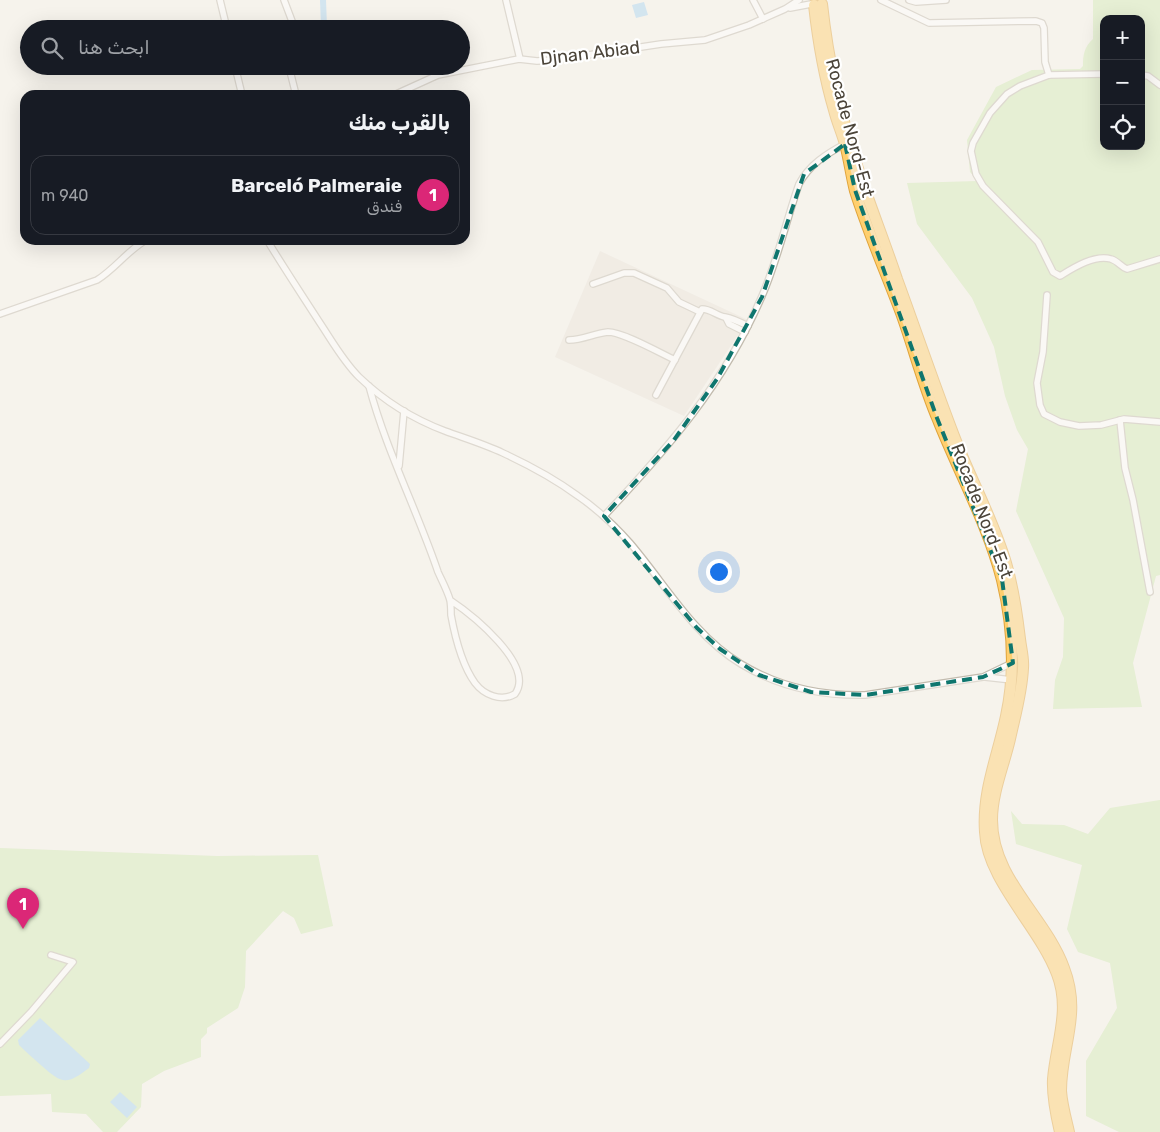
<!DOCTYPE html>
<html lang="ar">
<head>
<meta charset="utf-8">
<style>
	:root { --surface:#171b24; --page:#242831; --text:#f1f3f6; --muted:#9ea1a6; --line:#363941; --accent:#db2777 }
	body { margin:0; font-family:Rubik,Cairo,sans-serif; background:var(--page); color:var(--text); direction:rtl }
	.controls { position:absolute; right:15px; top:15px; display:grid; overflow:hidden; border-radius:10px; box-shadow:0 5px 20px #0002 }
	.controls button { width:45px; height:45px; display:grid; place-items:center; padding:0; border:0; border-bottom:1px solid var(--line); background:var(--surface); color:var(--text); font:25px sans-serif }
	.you { position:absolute; left:718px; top:571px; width:18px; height:18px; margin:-12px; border:4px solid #fff; border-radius:50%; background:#1a73e8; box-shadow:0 0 0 8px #1a73e833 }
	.badge { display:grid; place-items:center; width:32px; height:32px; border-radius:50%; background:var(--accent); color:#fff; font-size:16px; font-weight:700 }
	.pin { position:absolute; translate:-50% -41px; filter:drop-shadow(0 1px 2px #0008) }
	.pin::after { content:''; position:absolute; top:26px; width:18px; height:15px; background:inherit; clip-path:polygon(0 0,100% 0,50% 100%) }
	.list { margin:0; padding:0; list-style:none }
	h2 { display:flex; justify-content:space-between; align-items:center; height:65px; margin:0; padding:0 20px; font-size:21px }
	h2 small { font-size:16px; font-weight:400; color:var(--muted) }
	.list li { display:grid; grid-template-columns:32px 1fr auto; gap:15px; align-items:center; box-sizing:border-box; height:80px; margin:0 10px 10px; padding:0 10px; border:1px solid var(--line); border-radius:15px }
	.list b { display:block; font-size:19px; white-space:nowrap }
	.list p { margin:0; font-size:16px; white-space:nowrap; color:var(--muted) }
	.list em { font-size:16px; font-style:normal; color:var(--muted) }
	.icon { flex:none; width:28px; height:28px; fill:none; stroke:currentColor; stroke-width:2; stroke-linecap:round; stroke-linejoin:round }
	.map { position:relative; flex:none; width:1160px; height:1132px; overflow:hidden; direction:ltr }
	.search { position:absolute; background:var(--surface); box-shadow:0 5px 20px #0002; left:20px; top:20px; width:450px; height:55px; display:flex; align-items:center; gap:12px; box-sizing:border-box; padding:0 18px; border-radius:28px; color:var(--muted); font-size:19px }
	.panel { position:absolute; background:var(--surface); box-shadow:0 5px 20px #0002; left:20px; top:90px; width:450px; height:155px; border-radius:15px; direction:rtl }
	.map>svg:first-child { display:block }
</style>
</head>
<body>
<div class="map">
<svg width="1160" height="1132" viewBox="0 0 1160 1132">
	<rect width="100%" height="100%" fill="#f6f3ec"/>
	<path fill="#eae5da" d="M 600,251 L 748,320 L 684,416 L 555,357 Z"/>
	<g fill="#d2eab5" fill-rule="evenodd">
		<path d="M 1093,0 L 1160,0 L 1160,575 L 1156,576 L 1133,663 L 1142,707 L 1053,709 L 1055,680 L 1063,657 L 1064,618 L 1016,511 L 1028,449 L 1017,430 L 1005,396 L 994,347 L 972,298 L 917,224 L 907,183 L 978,181 L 970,172 L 967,140 L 996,87 L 1032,70 L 1080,69 L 1083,66 C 1083,55 1084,47 1093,39 ZM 1104,19 L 1141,19 L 1141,146 L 1104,146 Z"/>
		<path d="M 1160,800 L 1160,1132 L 1119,1132 L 1086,1116 L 1086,1061 L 1117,1008 L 1110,963 L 1078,952 L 1067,929 L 1082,865 L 1016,844 L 1011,811 L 1022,824 L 1064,825 L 1088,834 L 1110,808 Z"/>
		<path d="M 0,848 L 217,856 L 318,855 L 333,926 L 301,934 L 294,918 L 283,911 L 246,951 L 245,987 L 238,1008 L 207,1028 L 207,1033 L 201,1039 L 201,1057 L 164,1071 L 142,1084 L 141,1107 L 117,1132 L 103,1132 L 86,1114 L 52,1112 L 51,1094 L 0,1096 Z"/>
	</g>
	<g fill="#a9d4f2">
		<path d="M 320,0 L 326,0 L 327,27 L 321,27 Z"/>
		<path d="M 644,2 L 648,15 L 636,18 L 632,5 Z"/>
		<path d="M 40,1018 L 90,1064 L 89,1068 C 67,1085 62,1084 42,1066 C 34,1059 26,1052 19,1045 L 18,1040 Z"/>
		<path d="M 120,1092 L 137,1107 L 127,1118 L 110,1102 Z"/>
	</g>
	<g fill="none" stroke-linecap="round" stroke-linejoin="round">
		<defs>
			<g id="street">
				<path d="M 220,0 L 227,29"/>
				<path d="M 284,0 L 295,29"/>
				<path d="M 506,0 L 520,59"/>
				<path d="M 753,0 L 763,19"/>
				<path d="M 881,0 L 929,23 L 1036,21 L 1042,23 L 1044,28 L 1045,62 L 1049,75"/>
				<path d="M 909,0 L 916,2 L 946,0"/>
				<path d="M 790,8 L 811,4"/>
				<path d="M 235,66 L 242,95"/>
				<path d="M 291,66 L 290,71 L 296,95"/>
				<path d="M 1104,74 L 1049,75 L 1020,86 L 1007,94 L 990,113 L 973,143 L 971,151 L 976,174 L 983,186 L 1038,242 L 1053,272 L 1060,276 C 1073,268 1095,254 1111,259 C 1118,261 1121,267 1127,269 L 1160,259"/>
				<path d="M 1141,75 L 1148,76 L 1160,85"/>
				<path d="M 394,95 L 438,75 L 519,59 L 537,61 L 555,60 L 661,44 L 705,40 L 749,25 L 785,9 L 799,0"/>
				<path d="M 267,240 C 284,268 302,295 320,323 C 332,341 343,361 359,377 C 383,400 413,419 445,431 C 464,438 484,444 503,453 C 529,465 555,479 578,496 C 597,509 615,526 630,543 C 666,585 693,635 741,664 C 779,687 821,696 865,695 L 983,677 L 1012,663"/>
				<path d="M 593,284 L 624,273 L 634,273 L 667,288 L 679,302 L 700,312"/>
				<path d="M 1047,295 L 1043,352 L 1037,383 L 1040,405 L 1044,414 L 1060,422 L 1079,426 L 1101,425 L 1124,419 L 1160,422"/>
				<path d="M 0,314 L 97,280 C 115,269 127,251 146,240"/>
				<path d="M 726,318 L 729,324 L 745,332"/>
				<path d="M 569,340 C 583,340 595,333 608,332 C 623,332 660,353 675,360"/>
				<path d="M 369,386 C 386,450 417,510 438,572 C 442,581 447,590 450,600 C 451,605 451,610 451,615 C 455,637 462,665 475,683 C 484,695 501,702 515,694 C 536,665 471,614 450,600"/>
				<path d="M 656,395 L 702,309 C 711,309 717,316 725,317 C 734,319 740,322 748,326"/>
				<path d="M 1120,420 L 1125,468 L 1133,500 L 1150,592"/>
				<path d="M 399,466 L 404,411"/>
				<path d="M 604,516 C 669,447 724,384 762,296 C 778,259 786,221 799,184 C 809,165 826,154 845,144"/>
				<path d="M 985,677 L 1012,680"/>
				<path d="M 0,1044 L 31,1012 L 73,962 L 51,955"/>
			</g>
			<g id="highway">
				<path d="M 822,4 C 828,60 841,118 859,172 C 871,208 885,243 897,279 C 916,331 934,384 954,436 C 970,478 993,519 1006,563 C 1013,587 1017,613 1020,639 C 1021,648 1024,659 1023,668 C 1022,692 1015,716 1010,739 C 1004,765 992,793 992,820 C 992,879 1045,916 1064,968 C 1082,1015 1061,1046 1061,1091 C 1062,1105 1066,1119 1069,1132"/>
				<path d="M 814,5 C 818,41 824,76 834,110 C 837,122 842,133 845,144 C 849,159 851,175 855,191 C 868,232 886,273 901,313 C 914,349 923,385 938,420 C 959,473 988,525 1002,580 C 1013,626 1016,670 1006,716 C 998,755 982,791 985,832 C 987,880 1040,928 1057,974 C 1071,1010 1056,1043 1053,1079 C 1052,1097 1056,1115 1060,1132"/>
			</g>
		</defs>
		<use href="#street" stroke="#c2bbae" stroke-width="8"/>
		<use href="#highway" stroke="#e0a43c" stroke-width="12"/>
		<use href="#street" stroke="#fff" stroke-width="5.5"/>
		<use href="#highway" stroke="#ffcf6e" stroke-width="10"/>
	</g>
	<path d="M0 0H1160V1132H0ZM 845,144 L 855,190 L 937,418 L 1002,579 L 1013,663 L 983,677 L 865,695 L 811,692 L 759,675 L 720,649 L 697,628 L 604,516 L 674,440 L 717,379 L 762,297 L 804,174 Z" fill="#f6f3ec" fill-opacity=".55" fill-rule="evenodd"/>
	<path fill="none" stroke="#0f766e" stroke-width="4" stroke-dasharray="10 6" stroke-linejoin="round" d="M 845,144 L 855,190 L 937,418 L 1002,579 L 1013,663 L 983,677 L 865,695 L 811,692 L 759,675 L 720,649 L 697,628 L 604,516 L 674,440 L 717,379 L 762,297 L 804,174 Z"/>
	<g text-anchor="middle" stroke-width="4.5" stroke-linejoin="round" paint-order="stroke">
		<g font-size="18" fill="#4b4439" stroke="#fff">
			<text transform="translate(590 53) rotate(-7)" y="6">Djnan Abiad</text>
			<text transform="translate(850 128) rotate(75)" y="6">Rocade Nord-Est</text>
			<text transform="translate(982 511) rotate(69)" y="6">Rocade Nord-Est</text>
		</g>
	</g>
</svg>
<div class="controls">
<button>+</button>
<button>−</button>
<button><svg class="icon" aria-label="locate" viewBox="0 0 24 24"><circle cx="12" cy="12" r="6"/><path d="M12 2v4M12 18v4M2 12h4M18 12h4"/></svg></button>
</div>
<div class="you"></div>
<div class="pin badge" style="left:23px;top:929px">1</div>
<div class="search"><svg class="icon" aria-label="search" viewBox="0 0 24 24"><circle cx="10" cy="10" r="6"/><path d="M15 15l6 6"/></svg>ابحث هنا</div>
<section class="panel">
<h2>بالقرب منك<small></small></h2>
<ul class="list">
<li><span class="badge">1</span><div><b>Barceló Palmeraie</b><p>فندق</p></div><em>940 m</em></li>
</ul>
</section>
</div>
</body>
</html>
